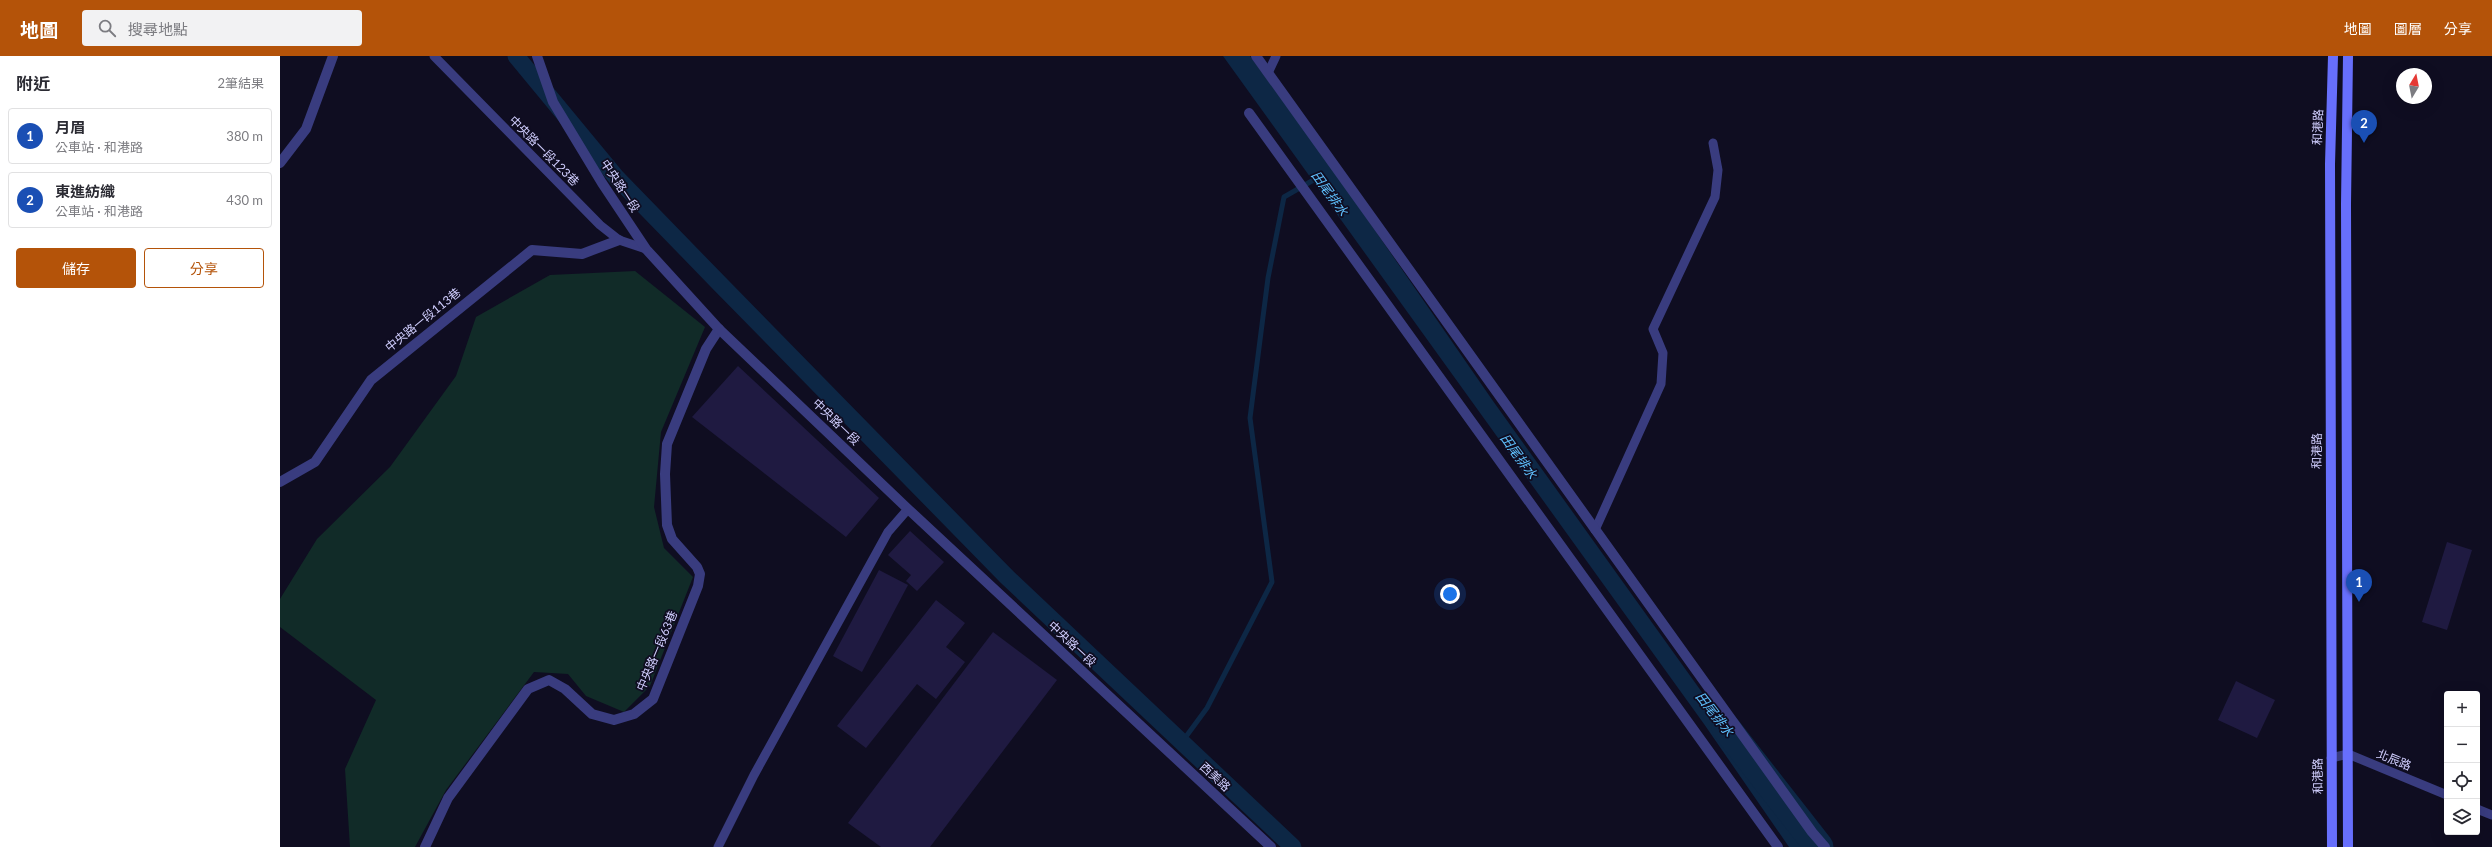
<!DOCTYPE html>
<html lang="zh-TW">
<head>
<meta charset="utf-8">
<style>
	:root { --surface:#fff; --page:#f2f2f3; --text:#2b2b33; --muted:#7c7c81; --line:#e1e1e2; --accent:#b45309 }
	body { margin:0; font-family:Lato,"Noto Sans TC",sans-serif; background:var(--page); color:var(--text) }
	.controls { position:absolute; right:12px; bottom:12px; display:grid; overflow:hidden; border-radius:4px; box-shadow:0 4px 16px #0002 }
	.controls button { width:36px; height:36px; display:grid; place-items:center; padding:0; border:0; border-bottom:1px solid var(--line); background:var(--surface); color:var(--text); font:20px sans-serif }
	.compass { position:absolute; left:2116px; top:12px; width:36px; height:36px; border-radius:50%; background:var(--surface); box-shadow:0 4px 16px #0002; rotate:10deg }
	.you { position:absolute; left:1170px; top:538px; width:14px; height:14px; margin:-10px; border:3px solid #fff; border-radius:50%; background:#1a73e8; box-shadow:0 0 0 6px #1a73e833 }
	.badge { display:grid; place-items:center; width:26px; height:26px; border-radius:50%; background:var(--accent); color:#fff; font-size:13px; font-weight:700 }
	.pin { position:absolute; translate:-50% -33px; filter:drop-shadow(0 1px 2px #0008) }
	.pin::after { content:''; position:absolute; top:21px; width:14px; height:12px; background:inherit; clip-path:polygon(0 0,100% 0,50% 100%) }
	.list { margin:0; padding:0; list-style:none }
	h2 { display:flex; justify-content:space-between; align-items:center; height:52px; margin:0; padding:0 16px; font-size:17px }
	h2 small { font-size:13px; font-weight:400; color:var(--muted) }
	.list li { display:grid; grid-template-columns:26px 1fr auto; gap:12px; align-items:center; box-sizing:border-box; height:56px; margin:0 8px 8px; padding:0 8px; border:1px solid var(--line); border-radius:4px }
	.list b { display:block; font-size:15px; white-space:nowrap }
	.list p { margin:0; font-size:13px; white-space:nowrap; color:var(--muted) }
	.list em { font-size:13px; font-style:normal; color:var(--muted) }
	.actions { display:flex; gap:8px; padding:12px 16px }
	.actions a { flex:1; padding:9px 0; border:1px solid var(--accent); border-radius:4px; text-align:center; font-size:14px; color:var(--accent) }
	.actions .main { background:var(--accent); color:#fff }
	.icon { flex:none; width:22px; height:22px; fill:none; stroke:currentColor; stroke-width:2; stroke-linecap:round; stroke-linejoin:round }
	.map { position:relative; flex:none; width:2212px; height:791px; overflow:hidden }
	header { display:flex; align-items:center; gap:24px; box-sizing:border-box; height:56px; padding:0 20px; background:var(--accent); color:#fff }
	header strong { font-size:19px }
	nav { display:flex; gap:22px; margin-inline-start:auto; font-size:14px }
	.search { width:280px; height:36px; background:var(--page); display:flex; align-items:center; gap:10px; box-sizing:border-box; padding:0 14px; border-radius:4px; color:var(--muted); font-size:15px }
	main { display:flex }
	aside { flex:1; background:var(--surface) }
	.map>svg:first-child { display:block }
</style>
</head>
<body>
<header>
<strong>地圖</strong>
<div class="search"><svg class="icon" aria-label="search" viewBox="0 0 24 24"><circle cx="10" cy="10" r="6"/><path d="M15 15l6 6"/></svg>搜尋地點</div>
<nav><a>地圖</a><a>圖層</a><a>分享</a></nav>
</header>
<main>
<aside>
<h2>附近<small>2筆結果</small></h2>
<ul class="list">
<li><span class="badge" style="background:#1a4fb4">1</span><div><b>月眉</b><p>公車站 · 和港路</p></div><em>380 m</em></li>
<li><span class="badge" style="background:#1a4fb4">2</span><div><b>東進紡織</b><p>公車站 · 和港路</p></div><em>430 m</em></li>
</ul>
<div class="actions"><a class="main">儲存</a><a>分享</a></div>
</aside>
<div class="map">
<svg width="2212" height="791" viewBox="0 0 2212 791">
	<rect width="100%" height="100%" fill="#0f0d21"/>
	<path fill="#112b28" d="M 355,215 L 425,271 L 381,376 L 374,451 L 384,492 L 413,521 L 370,630 L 344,656 L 306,640 L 288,618 L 254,616 L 166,734 L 135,791 L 70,791 L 65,713 L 96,644 L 0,571 L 0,543 L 37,483 L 110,411 L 176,320 L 196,261 L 270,219 Z"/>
	<path fill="#0d2745" d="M 943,0 L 970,0 L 1056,118 L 1213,345 L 1533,791 L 1509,791 L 1424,668 Z"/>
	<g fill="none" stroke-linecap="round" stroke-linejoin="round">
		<path stroke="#0d2745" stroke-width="5" d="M 902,686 L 927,652 L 992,526 L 970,362 L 988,222 L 1004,141 L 1037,122"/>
		<path stroke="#0d2745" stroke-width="17" d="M 236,0 L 336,121 L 439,227 L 727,521 L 1013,791"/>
		<path stroke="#0d2745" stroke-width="29" d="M 1446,672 L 1539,791"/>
	</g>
	<g fill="#1f1a41">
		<path d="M 458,310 L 599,442 L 566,481 L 412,361 Z"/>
		<path d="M 630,475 L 664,506 L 637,535 L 626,525 L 631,519 L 608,499 Z"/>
		<path d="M 2167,486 L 2192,494 L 2167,574 L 2142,566 Z"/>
		<path d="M 599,514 L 628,529 L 582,616 L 553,600 Z"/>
		<path d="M 656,544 L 685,567 L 666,591 L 685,606 L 656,643 L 637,628 L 586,692 L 557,670 Z"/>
		<path d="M 713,576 L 777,624 L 650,791 L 601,791 L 568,767 Z"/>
		<path d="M 1956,625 L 1995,644 L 1977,682 L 1938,664 Z"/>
	</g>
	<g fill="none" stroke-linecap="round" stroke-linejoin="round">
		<g stroke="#393c7f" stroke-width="9">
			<path d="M 154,0 L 320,169 L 339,184 L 366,193"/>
			<path d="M 988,17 L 996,0"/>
			<path d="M 1315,474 L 1381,328 L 1383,297 L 1373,273 L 1435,141 L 1438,114 L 1433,87"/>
			<path d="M 2051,702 L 2068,698 L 2167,739"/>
			<path d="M 2197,753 L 2212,759"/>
			<path d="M 438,791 L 474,719 L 608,476 L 628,453"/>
		</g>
		<g stroke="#393c7f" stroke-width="10">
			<path d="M 976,0 L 1532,776 L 1545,791"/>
			<path d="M 969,57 L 1498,791"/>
			<path d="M 0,107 L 26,73 L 53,0"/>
			<path d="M 0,426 L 35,406 L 91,324 L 252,194 L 302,198 L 339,184"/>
			<path d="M 145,791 L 168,742 L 248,633 L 269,624 L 285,633 L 312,658 L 334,664 L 354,658 L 373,643 L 418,530 L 420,518 L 417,511 L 392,483 L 387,469 L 385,418 L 387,388 L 426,293 L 439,273"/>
		</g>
		<path stroke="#393c7f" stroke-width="10" d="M 257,0 L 273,46 L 322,127 L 366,193 L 439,273 L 628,453 L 991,791"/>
		<g stroke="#676ffc" stroke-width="10">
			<path d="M 2052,791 L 2050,108 L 2053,0"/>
			<path d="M 2068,791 L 2066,148 L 2068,0"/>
		</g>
	</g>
	<g text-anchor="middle" stroke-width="3.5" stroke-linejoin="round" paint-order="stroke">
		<g font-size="12" fill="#d0cefe" stroke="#0f0d21">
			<text transform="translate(2038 71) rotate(-88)" y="4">和港路</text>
			<text transform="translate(264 95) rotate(45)" y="4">中央路一段123巷</text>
			<text transform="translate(340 130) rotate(57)" y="4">中央路一段</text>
			<text transform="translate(143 264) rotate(-39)" y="4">中央路一段113巷</text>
			<text transform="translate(556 366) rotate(44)" y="4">中央路一段</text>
			<text transform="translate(2037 395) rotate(-89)" y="4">和港路</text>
			<text transform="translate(792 588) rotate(43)" y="4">中央路一段</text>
			<text transform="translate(377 595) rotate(-67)" y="4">中央路一段63巷</text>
			<text transform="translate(2114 704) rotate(22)" y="4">北辰路</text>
			<text transform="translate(2038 720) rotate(-91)" y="4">和港路</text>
			<text transform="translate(935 721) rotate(43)" y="4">西美路</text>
		</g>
		<g font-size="13" font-style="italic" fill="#5ebffc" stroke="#0f0d21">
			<text transform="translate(1050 137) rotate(54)" y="5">田尾排水</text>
			<text transform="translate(1239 400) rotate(54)" y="5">田尾排水</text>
			<text transform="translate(1435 658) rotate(52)" y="5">田尾排水</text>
		</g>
	</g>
</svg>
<div class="controls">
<button>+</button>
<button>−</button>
<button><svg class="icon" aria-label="locate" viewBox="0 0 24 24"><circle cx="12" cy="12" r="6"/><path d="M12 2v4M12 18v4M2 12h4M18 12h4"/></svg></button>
<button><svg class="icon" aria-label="layers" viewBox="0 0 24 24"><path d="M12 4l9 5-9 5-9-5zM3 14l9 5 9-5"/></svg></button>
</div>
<svg class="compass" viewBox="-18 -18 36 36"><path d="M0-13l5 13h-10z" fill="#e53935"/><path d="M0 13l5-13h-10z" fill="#7c7c81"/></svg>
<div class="you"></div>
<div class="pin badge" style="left:2079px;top:546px;background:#1a4fb4">1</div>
<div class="pin badge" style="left:2084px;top:87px;background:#1a4fb4">2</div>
</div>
</main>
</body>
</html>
